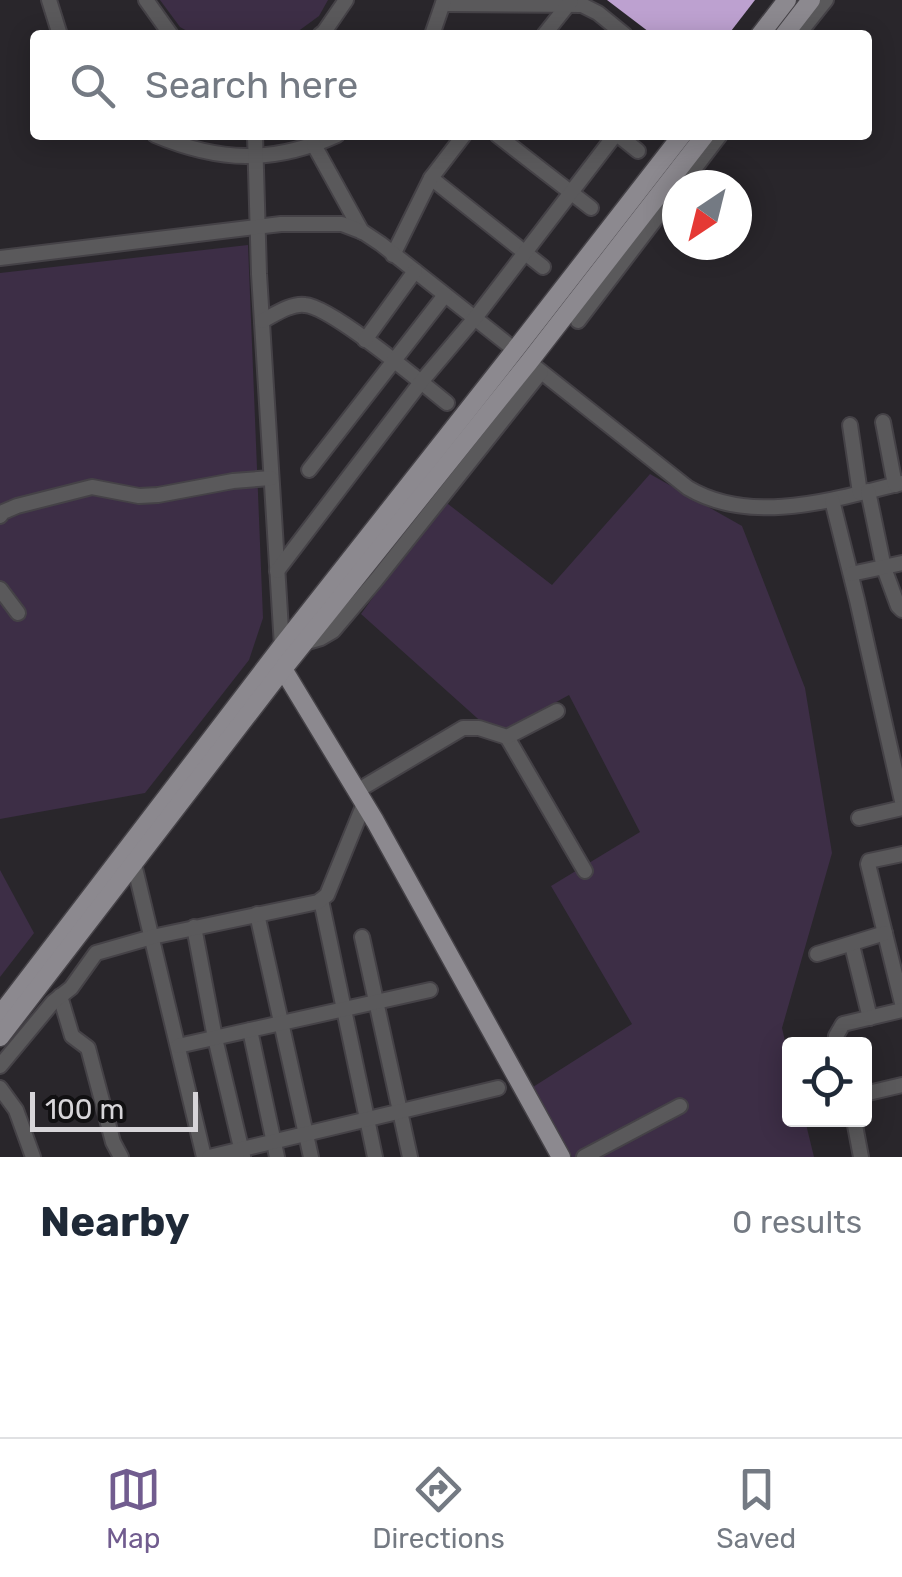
<!DOCTYPE html>
<html lang="en">
<head>
<meta charset="utf-8">
<style>
	:root { --surface:#fff; --page:#f6f6f7; --text:#1f2937; --muted:#747a83; --line:#e0e1e3; --accent:#715c8f }
	body { margin:0; font-family:Rubik,sans-serif; background:var(--page); color:var(--text) }
	.controls { position:absolute; right:30px; bottom:30px; display:grid; overflow:hidden; border-radius:10px; box-shadow:0 5px 25px #0003 }
	.controls button { width:90px; height:90px; display:grid; place-items:center; padding:0; border:0; border-bottom:2px solid var(--line); background:var(--surface); color:var(--text); font:50px sans-serif }
	.compass { position:absolute; left:662px; top:170px; width:90px; height:90px; border-radius:50%; background:var(--surface); box-shadow:0 5px 25px #0003; rotate:215deg }
	.scale { position:absolute; left:30px; bottom:25px; width:168px; box-sizing:border-box; padding-left:10px; border:5px solid #d7d5d9; border-top:0; font-size:28px; line-height:35px; white-space:nowrap; color:#d7d5d9; -webkit-text-stroke:8px #111012; paint-order:stroke }
	.list { margin:0; padding:0; list-style:none }
	h2 { display:flex; justify-content:space-between; align-items:center; height:130px; margin:0; padding:0 40px; font-size:42px }
	h2 small { font-size:32px; font-weight:400; color:var(--muted) }
	.icon { flex:none; width:55px; height:55px; fill:none; stroke:currentColor; stroke-width:2; stroke-linecap:round; stroke-linejoin:round }
	.map { position:relative; flex:none; width:902px; height:1157px; overflow:hidden }
	.search { position:absolute; background:var(--surface); box-shadow:0 5px 25px #0003; left:30px; right:30px; top:30px; height:110px; display:flex; align-items:center; gap:25px; box-sizing:border-box; padding:0 35px; border-radius:10px; color:var(--muted); font-size:38px }
	.sheet { height:280px; background:var(--surface) }
	nav { display:flex; justify-content:space-around; align-items:center; box-sizing:border-box; height:140px; border-top:2px solid var(--line); background:var(--surface); font-size:28px; color:var(--muted) }
	nav a { display:grid; justify-items:center; gap:5px }
	nav .on { color:var(--accent) }
	.map>svg:first-child { display:block }
</style>
</head>
<body>
<div class="map">
<svg width="902" height="1157" viewBox="0 0 902 1157">
	<rect width="100%" height="100%" fill="#29262b"/>
	<g fill="#3d2e46">
		<path d="M 160,0 L 328,0 L 319,16 L 293,35 L 194,35 L 180,27 Z"/>
		<path d="M 248,245 L 263,618 L 249,660 L 145,793 L 0,819 L 0,273 Z"/>
		<path d="M 650,474 L 742,526 L 805,688 L 832,853 L 782,1028 L 789,1058 L 790,1120 L 805,1120 L 814,1157 L 572,1157 L 533,1087 L 632,1024 L 551,886 L 640,832 L 569,695 L 496,735 L 361,614 L 443,500 L 552,585 Z"/>
		<path d="M 0,870 L 34,933 L 0,977 Z"/>
	</g>
	<path fill="#bda1d0" d="M 607,0 L 755,0 L 728,35 L 653,35 Z"/>
	<g fill="none" stroke-linecap="round" stroke-linejoin="round">
		<defs>
			<g id="minor">
				<path d="M 49,0 L 60,35"/>
				<path d="M 146,0 L 171,35"/>
				<path d="M 443,4 L 582,5 L 598,13 L 625,35"/>
				<path d="M 320,35 L 324,32 L 346,0"/>
				<path d="M 432,35 L 444,0"/>
				<path d="M 544,35 L 571,1"/>
				<path d="M 798,35 L 826,0"/>
				<path d="M 155,135 C 219,162 273,164 337,135"/>
				<path d="M 255,135 L 259,274 L 282,646"/>
				<path d="M 497,135 L 591,208"/>
				<path d="M 618,135 L 638,151"/>
				<path d="M 314,145 L 362,232"/>
				<path d="M 431,178 L 543,267"/>
				<path d="M 682,185 L 720,135"/>
				<path d="M 393,255 L 431,178 L 464,135"/>
				<path d="M 0,258 L 281,224 L 342,224 L 363,232 L 381,244 L 515,350"/>
				<path d="M 262,321 C 274,315 291,303 305,305 C 332,307 422,383 447,403"/>
				<path d="M 578,321 L 677,191"/>
				<path d="M 365,340 L 415,271"/>
				<path d="M 529,362 L 688,488 C 752,526 835,499 902,483"/>
				<path d="M 883,422 L 895,485"/>
				<path d="M 850,425 L 860,493"/>
				<path d="M 309,470 L 445,295"/>
				<path d="M 868,491 L 884,568 L 898,606 L 902,610"/>
				<path d="M 832,500 L 857,600 L 902,801"/>
				<path d="M 0,516 L 3,512 L 17,506 L 92,487 L 139,496 L 158,495 L 233,481 L 271,478"/>
				<path d="M 277,571 L 421,382 L 475,318 L 615,135"/>
				<path d="M 851,574 L 902,563"/>
				<path d="M 0,589 L 18,613"/>
				<path d="M 304,643 L 321,638 L 333,631 L 376,580 L 541,372"/>
				<path d="M 507,737 L 585,871"/>
				<path d="M 357,791 L 463,728 L 479,728 L 507,737 L 557,711"/>
				<path d="M 859,818 L 902,808"/>
				<path d="M 902,854 L 869,861 L 868,864 L 902,1003"/>
				<path d="M 134,864 L 204,1157"/>
				<path d="M 321,900 L 375,1157"/>
				<path d="M 257,914 L 311,1157"/>
				<path d="M 194,927 L 215,1038 L 243,1156"/>
				<path d="M 362,937 L 410,1157"/>
				<path d="M 852,945 L 870,1018"/>
				<path d="M 817,954 L 885,933"/>
				<path d="M 60,996 L 72,1036 L 88,1048 L 113,1142 L 121,1157"/>
				<path d="M 250,1030 L 277,1157"/>
				<path d="M 838,1044 L 836,1036 L 843,1024 L 902,1010"/>
				<path d="M 178,1046 L 430,990"/>
				<path d="M 0,1066 L 53,1002 L 71,988 L 96,953 L 152,937 L 318,902 L 327,895 L 364,804"/>
				<path d="M 0,1088 L 16,1110 L 33,1157"/>
				<path d="M 864,1094 L 902,1085"/>
				<path d="M 854,1120 L 861,1157"/>
				<path d="M 209,1157 L 498,1088"/>
				<path d="M 584,1157 L 680,1106"/>
			</g>
			<g id="major">
				<path d="M 760,35 L 787,0"/>
				<path d="M 784,35 L 811,0"/>
				<path d="M 283,661 L 283,669 L 375,821 L 561,1157"/>
				<path d="M 0,1015 L 282,646 L 515,350 L 682,135"/>
				<path d="M 0,1037 L 283,669 L 529,362 L 705,135"/>
			</g>
		</defs>
		<use href="#minor" stroke="#454247" stroke-width="18"/>
		<use href="#major" stroke="#454247" stroke-width="21"/>
		<use href="#minor" stroke="#5a595b" stroke-width="14"/>
		<use href="#major" stroke="#8c898f" stroke-width="18"/>
	</g>
</svg>
<div class="controls">
<button><svg class="icon" aria-label="locate" viewBox="0 0 24 24"><circle cx="12" cy="12" r="6"/><path d="M12 2v4M12 18v4M2 12h4M18 12h4"/></svg></button>
</div>
<svg class="compass" viewBox="-18 -18 36 36"><path d="M0-13l5 13h-10z" fill="#e53935"/><path d="M0 13l5-13h-10z" fill="#747a83"/></svg>
<div class="scale">100 m</div>
<div class="search"><svg class="icon" aria-label="search" viewBox="0 0 24 24"><circle cx="10" cy="10" r="6"/><path d="M15 15l6 6"/></svg>Search here</div>
</div>
<section class="sheet">
<h2>Nearby<small>0 results</small></h2>
<ul class="list">
</ul>
</section>
<nav>
<a class="on"><svg class="icon" aria-label="map" viewBox="0 0 24 24"><path d="M3 6l6-2 6 2 6-2v14l-6 2-6-2-6 2zM9 4v14M15 6v14"/></svg>Map</a>
<a><svg class="icon" aria-label="directions" viewBox="0 0 24 24"><path d="M12 3l9 9-9 9-9-9zM9 14v-3h6M13 9l2 2-2 2"/></svg>Directions</a>
<a><svg class="icon" aria-label="saved" viewBox="0 0 24 24"><path d="M7 4h10v16l-5-4-5 4z"/></svg>Saved</a>
</nav>
</body>
</html>
